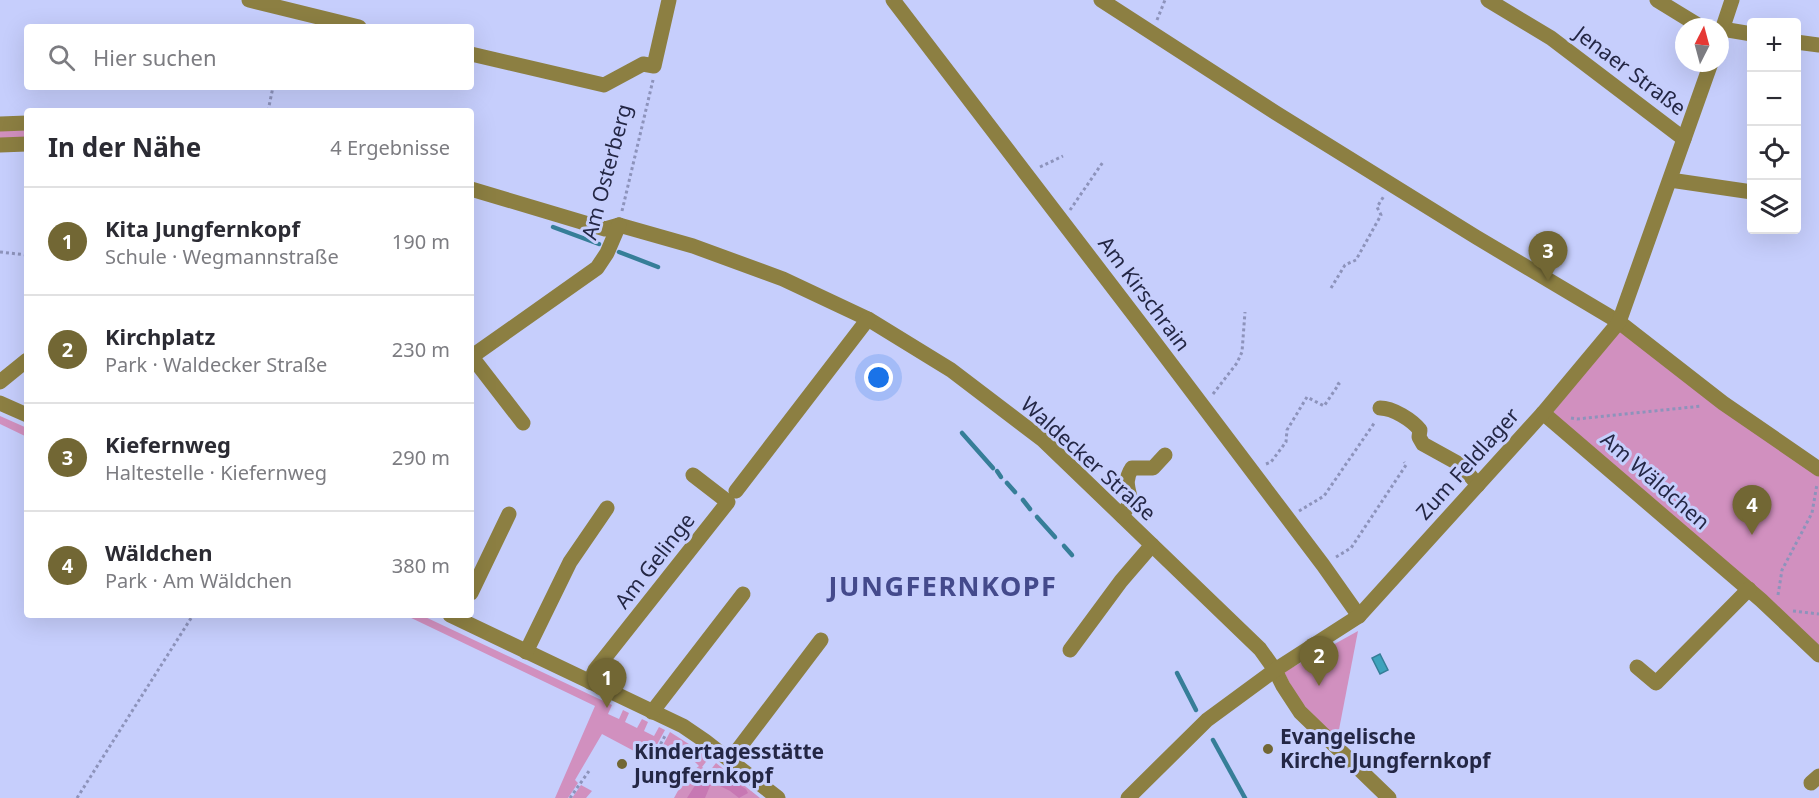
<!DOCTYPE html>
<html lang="de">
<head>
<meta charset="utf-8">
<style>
	:root { --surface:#fff; --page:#f7f7f7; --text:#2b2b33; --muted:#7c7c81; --line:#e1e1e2; --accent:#726734 }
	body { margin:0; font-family:"Noto Sans",sans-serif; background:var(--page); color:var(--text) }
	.controls { position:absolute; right:18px; top:18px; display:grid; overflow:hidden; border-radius:6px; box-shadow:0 6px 24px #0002 }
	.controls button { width:54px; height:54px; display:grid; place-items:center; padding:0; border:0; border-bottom:2px solid var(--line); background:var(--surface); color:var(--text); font:30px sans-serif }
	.compass { position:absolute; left:1675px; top:18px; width:54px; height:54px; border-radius:50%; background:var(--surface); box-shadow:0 6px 24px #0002; rotate:6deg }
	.you { position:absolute; left:879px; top:378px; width:21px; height:21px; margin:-15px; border:4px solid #fff; border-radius:50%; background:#1a73e8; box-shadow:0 0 0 9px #1a73e833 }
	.badge { display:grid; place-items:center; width:39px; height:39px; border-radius:50%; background:var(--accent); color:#fff; font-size:20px; font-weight:700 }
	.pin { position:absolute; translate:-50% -50px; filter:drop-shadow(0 2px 3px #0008) }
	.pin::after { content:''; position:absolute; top:32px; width:21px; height:18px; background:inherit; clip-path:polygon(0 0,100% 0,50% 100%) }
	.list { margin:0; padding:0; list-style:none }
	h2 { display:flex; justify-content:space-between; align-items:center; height:78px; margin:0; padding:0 24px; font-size:26px }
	h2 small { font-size:20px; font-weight:400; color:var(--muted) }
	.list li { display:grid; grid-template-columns:39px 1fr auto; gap:18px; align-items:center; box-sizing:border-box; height:108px; padding:0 24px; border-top:2px solid var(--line) }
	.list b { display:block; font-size:22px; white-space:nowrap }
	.list p { margin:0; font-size:20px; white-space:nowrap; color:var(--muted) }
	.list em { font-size:20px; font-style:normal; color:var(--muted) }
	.icon { flex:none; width:33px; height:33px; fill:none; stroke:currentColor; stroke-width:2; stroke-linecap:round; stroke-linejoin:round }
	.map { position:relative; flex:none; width:1819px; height:798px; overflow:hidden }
	.search { position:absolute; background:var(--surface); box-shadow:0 6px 24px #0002; left:24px; top:24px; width:450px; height:66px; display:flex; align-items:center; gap:15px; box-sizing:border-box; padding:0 21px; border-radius:6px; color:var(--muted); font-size:22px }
	.panel { position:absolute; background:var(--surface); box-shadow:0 6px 24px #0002; left:24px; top:108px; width:450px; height:510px; border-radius:6px }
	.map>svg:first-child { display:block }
</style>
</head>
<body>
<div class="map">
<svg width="1819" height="798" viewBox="0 0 1819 798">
	<rect width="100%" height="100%" fill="#c6cefc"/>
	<g fill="#d190bf">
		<path d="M 27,130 L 27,138 L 0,139 L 0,131 Z"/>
		<path d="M 1619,327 L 1819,469 L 1819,656 L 1549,418 Z"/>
		<path d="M 0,416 L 27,428 L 27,437 L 0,424 Z"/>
		<path d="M 405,615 L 421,615 L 612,705 L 608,714 L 619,719 L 623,710 L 629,713 L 625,722 L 637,728 L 642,719 L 648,722 L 644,731 L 654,736 L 659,727 L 665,730 L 649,759 L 602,734 L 575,780 L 578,783 L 568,798 L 555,798 L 595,706 Z"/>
		<path d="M 1358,631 L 1337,740 L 1298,699 L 1284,672 Z"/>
		<path d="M 670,732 L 692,746 L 679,754 L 667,752 L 663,745 Z"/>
		<path d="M 701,753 L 709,758 L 702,767 L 709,772 L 716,763 L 760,798 L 674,798 L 685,778 L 695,784 L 699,774 L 694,770 L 699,766 L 694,761 Z"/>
		<path d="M 581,785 L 592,791 L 586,798 L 572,798 Z"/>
	</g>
	<path fill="#c778b3" d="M 714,770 L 746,789 L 748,793 L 739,798 L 730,791 L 716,784 L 710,786 L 705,798 L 687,798 L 701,776 L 708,771 Z"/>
	<path fill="#3da3bc" stroke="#367e98" stroke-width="1.5" d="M 1380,654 L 1388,670 L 1380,674 L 1372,658 Z"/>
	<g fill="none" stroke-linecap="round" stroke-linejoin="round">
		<g stroke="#367e98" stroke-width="4.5">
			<path d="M 553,227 L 599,244"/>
			<path d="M 619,252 L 658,267"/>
			<path d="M 962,433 L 993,468"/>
			<path d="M 997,471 L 1001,477"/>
			<path d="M 1007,483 L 1015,492"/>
			<path d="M 1023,500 L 1030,509"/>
			<path d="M 1037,517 L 1055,537"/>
			<path d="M 1064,546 L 1072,555"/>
			<path d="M 1177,673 L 1196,710"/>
			<path d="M 1213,740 L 1245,798"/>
		</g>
		<g stroke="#8d93bb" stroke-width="3" stroke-dasharray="3 3" stroke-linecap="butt">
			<path d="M 1157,20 L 1165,0"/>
			<path d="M 268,111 L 273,87"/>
			<path d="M 1040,167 L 1063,156"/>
			<path d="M 1070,210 L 1103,162"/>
			<path d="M 622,211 L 653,80"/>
			<path d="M 0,252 L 27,255"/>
			<path d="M 1331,288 L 1345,265 L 1356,260 L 1381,215 L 1377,207 L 1384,196"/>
			<path d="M 1213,394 L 1237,363 L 1242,352 L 1245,312"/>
			<path d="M 1571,418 L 1577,419 L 1702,406"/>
			<path d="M 1266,464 L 1271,462 L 1286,442 L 1287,430 L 1307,397 L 1324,406 L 1339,384 L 1336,382"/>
			<path d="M 1299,511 L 1324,496 L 1375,422"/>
			<path d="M 1336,557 L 1351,548 L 1406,465 L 1404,462"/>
			<path d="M 1778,595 L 1782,570 L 1812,513 L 1817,484"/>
			<path d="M 1793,611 L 1819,614"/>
			<path d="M 652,760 L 666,734"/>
			<path d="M 77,798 L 193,615"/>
			<path d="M 570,798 L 589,771"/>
		</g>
		<g stroke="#8c7f42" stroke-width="15">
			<path d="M 249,0 L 359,27"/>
			<path d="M 893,0 L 1150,336 L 1323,565 L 1359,616"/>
			<path d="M 1101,0 L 1276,113 L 1476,237 L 1619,322 L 1723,403 L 1819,469"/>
			<path d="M 1488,0 L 1551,38 L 1684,139"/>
			<path d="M 1657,0 L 1701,27"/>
			<path d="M 1722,29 L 1752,34"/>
			<path d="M 1720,36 L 1732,0"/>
			<path d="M 1796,42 L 1819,45"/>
			<path d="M 471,54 L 604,85 L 643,64 L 654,66 L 669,0"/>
			<path d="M 0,124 L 27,123"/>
			<path d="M 0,145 L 27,144"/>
			<path d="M 1670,180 L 1752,192"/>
			<path d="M 471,189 L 605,229 L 619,225"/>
			<path d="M 619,225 L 693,246 L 783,279 L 868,319 L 951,370 L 1043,440 L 1260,649 L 1275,670 L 1283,686 L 1300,712 L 1389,798"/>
			<path d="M 471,357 L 597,268 L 607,253 L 619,225"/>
			<path d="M 472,357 L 523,423"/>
			<path d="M 0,382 L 27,360"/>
			<path d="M 0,403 L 27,415"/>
			<path d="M 1380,408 C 1393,408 1412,420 1420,430 L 1419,437 L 1423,444 L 1461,465 L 1478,485"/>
			<path d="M 1543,413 L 1761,600 L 1819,655"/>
			<path d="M 736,491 L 868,319"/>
			<path d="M 1122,516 L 1131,501 C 1128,488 1124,480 1132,468 L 1153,468 L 1165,455"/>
			<path d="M 471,593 L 509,514"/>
			<path d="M 450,615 L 683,726 L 705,741 L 778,798"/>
			<path d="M 1070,650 L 1121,581 L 1152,545"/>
			<path d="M 526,652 L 570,562 L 607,508"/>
			<path d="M 1637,667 L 1656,683 L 1749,589"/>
			<path d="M 590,682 L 595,670 L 728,502 L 693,475"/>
			<path d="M 652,712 L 743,594"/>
			<path d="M 730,760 L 821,640"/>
			<path d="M 1811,783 L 1819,776"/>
			<path d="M 1128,798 L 1207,720 L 1275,670 L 1359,616 L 1543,413 L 1619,322 L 1711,63"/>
		</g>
	</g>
	<g fill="#726734" stroke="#c6cefc" stroke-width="2">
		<circle cx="1268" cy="749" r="6"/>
		<circle cx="622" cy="764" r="6"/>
	</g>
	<g text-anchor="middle" stroke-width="6" stroke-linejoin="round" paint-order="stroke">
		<g font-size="21" fill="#242745" stroke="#c6cefc">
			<text transform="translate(1630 71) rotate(37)" y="7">Jenaer Straße</text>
			<text transform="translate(607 172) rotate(-75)" y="7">Am Osterberg</text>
			<text transform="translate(1144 294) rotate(53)" y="7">Am Kirschrain</text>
			<text transform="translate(1088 459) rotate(42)" y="7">Waldecker Straße</text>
			<text transform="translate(1468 464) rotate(-48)" y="7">Zum Feldlager</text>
			<text transform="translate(1655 481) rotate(41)" y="7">Am Wäldchen</text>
			<text transform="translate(655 561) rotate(-52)" y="7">Am Gelinge</text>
		</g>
		<g font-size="21" font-weight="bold" fill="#242745" stroke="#c6cefc" text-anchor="start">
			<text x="1280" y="744">Evangelische<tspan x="1280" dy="24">Kirche Jungfernkopf</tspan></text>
			<text x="634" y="759">Kindertagesstätte<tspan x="634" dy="24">Jungfernkopf</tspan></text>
		</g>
		<g font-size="27" font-weight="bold" letter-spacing="1.5" fill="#444a8c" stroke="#c6cefc">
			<text x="943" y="596">JUNGFERNKOPF</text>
		</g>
	</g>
</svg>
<div class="controls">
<button>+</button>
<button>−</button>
<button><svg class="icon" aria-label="locate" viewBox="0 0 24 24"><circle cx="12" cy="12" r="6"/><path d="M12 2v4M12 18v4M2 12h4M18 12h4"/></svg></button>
<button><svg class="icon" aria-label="layers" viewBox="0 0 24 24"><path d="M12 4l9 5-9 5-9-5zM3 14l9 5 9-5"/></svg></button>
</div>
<svg class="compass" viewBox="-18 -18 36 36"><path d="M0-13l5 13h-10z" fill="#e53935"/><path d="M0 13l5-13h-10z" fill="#7c7c81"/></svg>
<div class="you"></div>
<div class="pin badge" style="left:607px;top:708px">1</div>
<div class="pin badge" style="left:1319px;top:686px">2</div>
<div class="pin badge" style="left:1548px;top:281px">3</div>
<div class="pin badge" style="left:1752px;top:535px">4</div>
<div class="search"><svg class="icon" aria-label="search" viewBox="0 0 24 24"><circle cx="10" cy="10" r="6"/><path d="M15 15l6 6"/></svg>Hier suchen</div>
<section class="panel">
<h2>In der Nähe<small>4 Ergebnisse</small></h2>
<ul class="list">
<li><span class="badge">1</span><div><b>Kita Jungfernkopf</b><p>Schule · Wegmannstraße</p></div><em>190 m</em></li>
<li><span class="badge">2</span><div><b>Kirchplatz</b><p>Park · Waldecker Straße</p></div><em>230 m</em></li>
<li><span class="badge">3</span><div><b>Kiefernweg</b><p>Haltestelle · Kiefernweg</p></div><em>290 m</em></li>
<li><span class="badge">4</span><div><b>Wäldchen</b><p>Park · Am Wäldchen</p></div><em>380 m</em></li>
</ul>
</section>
</div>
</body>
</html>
